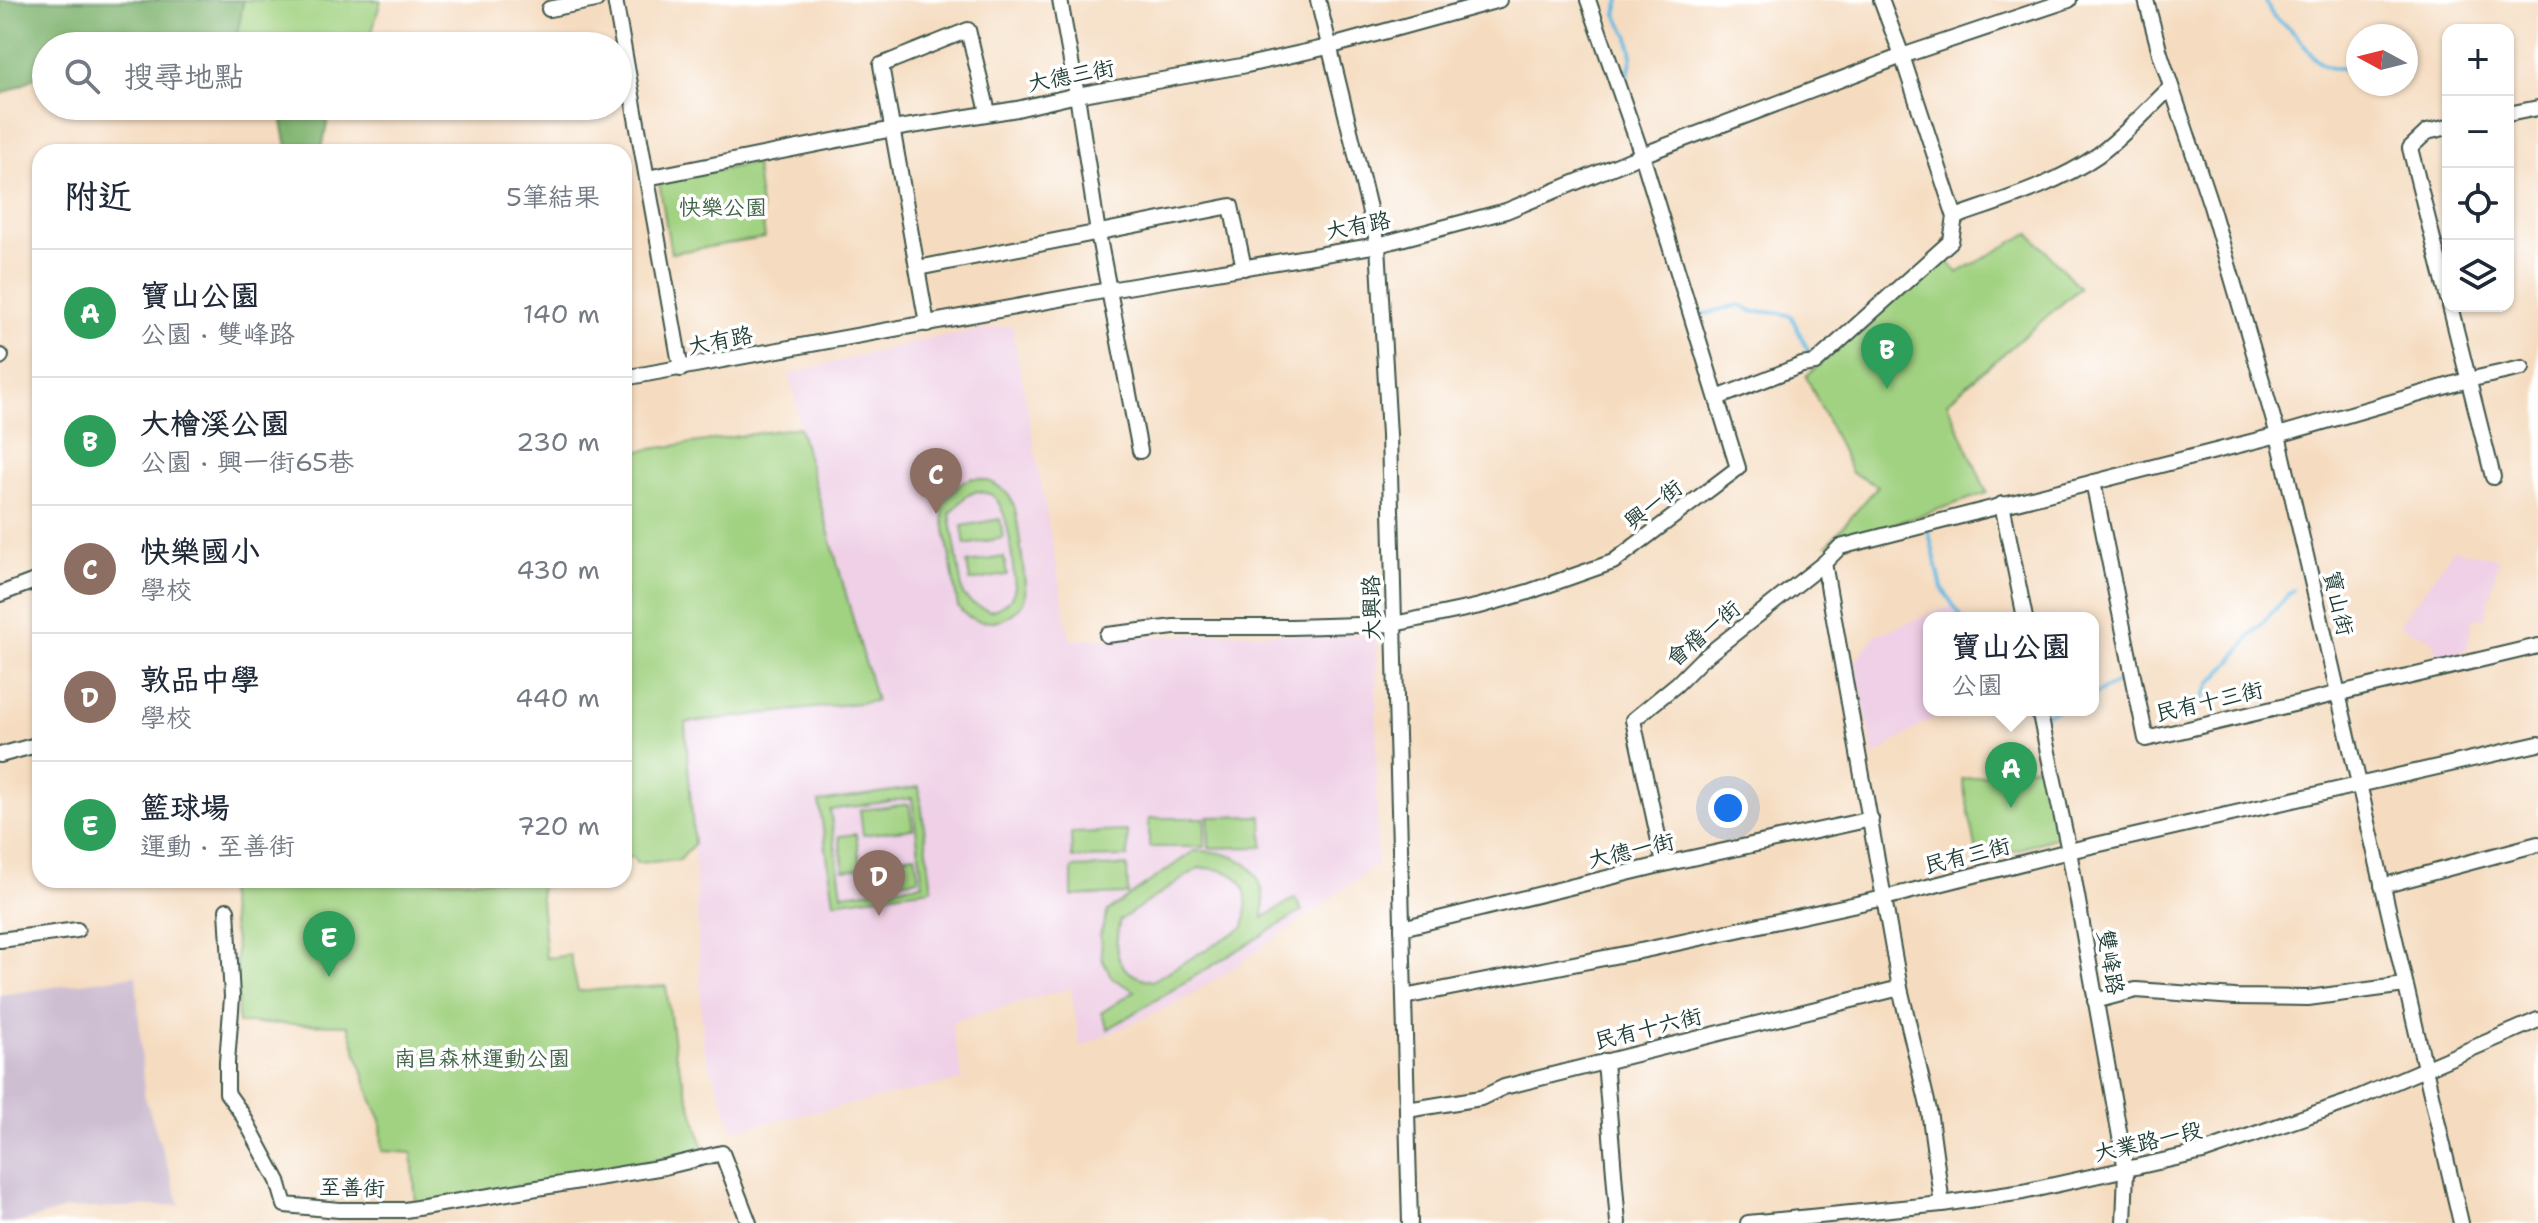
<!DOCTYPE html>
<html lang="zh-TW">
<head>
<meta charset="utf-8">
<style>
	:root { --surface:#fff; --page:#f6f6f7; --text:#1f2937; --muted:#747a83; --line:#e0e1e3; --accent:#db2777 }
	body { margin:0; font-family:"Shantell Sans","LXGW WenKai TC",sans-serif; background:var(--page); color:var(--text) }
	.controls { position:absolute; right:24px; top:24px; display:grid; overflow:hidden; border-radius:16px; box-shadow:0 2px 6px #0004 }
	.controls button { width:72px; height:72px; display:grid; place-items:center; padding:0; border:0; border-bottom:2px solid var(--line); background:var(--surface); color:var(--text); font:40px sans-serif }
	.compass { position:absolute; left:2346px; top:24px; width:72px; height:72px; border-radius:50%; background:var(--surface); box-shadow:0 2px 6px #0004; rotate:277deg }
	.you { position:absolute; left:1728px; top:808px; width:28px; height:28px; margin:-20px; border:6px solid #fff; border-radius:50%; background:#1a73e8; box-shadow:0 0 0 12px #1a73e833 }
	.badge { display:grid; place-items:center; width:52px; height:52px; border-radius:50%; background:var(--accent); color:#fff; font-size:26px; font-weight:700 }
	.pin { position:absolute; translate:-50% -66px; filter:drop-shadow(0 2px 4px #0008) }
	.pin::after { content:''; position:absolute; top:42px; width:28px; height:24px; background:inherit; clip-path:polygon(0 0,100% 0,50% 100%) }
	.popup { position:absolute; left:1923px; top:612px; width:176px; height:104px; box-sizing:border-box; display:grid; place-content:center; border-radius:16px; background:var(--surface); filter:drop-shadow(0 2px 6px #0005); font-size:26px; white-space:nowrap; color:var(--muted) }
	.popup b { font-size:30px; color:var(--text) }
	.popup::after { content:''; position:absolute; left:50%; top:100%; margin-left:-16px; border:16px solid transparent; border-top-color:var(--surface) }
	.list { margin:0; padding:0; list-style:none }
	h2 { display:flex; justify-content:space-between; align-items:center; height:104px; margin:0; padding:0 32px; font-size:34px }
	h2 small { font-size:26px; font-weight:400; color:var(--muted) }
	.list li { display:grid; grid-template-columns:52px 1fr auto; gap:24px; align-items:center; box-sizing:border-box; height:128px; padding:0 32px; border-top:2px solid var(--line) }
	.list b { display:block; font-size:30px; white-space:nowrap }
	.list p { margin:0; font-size:26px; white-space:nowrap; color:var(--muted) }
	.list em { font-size:26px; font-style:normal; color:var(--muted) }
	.icon { flex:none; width:44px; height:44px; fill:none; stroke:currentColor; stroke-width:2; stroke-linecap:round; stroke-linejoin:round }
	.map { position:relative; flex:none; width:2538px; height:1223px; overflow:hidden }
	.search { position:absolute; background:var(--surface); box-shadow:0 2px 6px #0004; left:32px; top:32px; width:600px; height:88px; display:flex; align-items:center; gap:20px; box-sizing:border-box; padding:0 28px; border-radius:44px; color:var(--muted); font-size:30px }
	.panel { position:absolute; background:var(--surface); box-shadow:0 2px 6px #0004; left:32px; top:144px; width:600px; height:744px; border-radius:24px }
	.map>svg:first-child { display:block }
</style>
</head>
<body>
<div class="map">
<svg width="2538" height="1223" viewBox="0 0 2538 1223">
	<rect width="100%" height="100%" fill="#fff"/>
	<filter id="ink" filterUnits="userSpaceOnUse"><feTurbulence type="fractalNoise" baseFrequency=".0125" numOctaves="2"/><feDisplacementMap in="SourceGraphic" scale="16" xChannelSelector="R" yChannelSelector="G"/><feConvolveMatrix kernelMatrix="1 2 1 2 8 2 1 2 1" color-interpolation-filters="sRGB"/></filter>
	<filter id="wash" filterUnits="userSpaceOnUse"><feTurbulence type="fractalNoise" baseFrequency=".006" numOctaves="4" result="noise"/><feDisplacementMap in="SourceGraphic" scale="32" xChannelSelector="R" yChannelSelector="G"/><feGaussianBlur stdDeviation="1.8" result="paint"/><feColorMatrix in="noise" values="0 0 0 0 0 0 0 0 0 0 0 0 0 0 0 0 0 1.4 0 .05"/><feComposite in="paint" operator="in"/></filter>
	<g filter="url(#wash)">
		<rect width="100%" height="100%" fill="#f5dcc0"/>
		<g fill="#efd0e6">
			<path d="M 1012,325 L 1070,640 L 1224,633 L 1376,635 L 1377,865 L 1238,965 L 1179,1002 L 1080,1047 L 1071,988 L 951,1022 L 963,1080 L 733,1130 L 703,1045 L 694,844 L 685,723 L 876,700 L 799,427 L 797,406 L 789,374 L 927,339 Z"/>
			<path d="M 2454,549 L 2499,559 L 2484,619 L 2473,618 L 2467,649 L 2440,660 L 2432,640 L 2399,625 Z"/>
			<path d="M 1951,606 L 1958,618 L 1929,618 L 1929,710 L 1951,710 L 1924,723 L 1874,756 L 1855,661 L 1875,635 Z"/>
		</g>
		<path fill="#cdbed2" d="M 136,975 L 144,1094 L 180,1205 L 66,1209 L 18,1223 L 0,1223 L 0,995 Z"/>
		<g fill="#a1d281" stroke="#60885a" stroke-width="2" fill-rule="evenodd">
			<path d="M 242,0 L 381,0 L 368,46 L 235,46 Z"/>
			<path d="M 755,163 L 765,238 L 671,253 L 659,182 Z"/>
			<path d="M 2029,233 L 2080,288 L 1947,402 L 1987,493 L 1916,517 L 1828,544 L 1878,486 L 1852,473 L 1806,376 L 1944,256 L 1957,273 Z"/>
			<path d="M 799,427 L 876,701 L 685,723 L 694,844 L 680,860 L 636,863 L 634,857 L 624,858 L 624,453 Z"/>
			<path d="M 972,478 C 988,478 1007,488 1013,503 C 1017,510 1027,591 1025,597 C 1019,618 986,629 967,616 C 964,614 961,610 958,607 L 941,505 L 962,482 ZM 977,491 C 978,491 989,494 990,494 C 1011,506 1012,564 1015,587 C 1012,602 1004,606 990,611 L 971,603 L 963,595 L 950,514 L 966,496 Z"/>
			<path d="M 1000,519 L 1003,538 L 965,545 L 962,526 Z"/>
			<path d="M 1004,557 L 1007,575 L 970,581 L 967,563 Z"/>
			<path d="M 2044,765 L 2060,836 L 1979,862 L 1962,779 Z"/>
			<path d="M 919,787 L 932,889 L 834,902 L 819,802 ZM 912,798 L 923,884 L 842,894 L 830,810 Z"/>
			<path d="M 909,804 L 913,829 L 863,835 L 860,810 Z"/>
			<path d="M 1262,816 L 1263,847 L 1209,848 L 1208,817 Z"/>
			<rect x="1149" y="818" width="56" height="29"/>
			<path d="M 1127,831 L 1128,857 L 1072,858 L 1071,833 Z"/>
			<path d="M 856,834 L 861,868 L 844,870 L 839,836 Z"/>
			<path d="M 1194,851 C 1239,850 1269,868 1263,918 L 1295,898 L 1302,911 L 1108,1029 L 1101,1013 L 1135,991 L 1112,978 L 1102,959 L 1100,935 L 1108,911 ZM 1199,868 C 1243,868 1252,886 1244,927 L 1152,981 C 1115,973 1112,953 1120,920 Z"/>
			<path d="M 915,855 L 919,879 L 871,886 L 867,862 Z"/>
			<path d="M 1127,866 L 1128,894 L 1072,896 L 1072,868 Z"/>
			<path d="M 225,880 L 555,880 L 555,883 L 540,887 L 546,958 L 570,955 L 578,991 L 666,986 L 675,1052 L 704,1150 L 574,1177 L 416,1204 L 412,1153 L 382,1151 L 381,1120 L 372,1101 L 348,1025 L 238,1023 L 236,948 Z"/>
		</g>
		<g fill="#80b46f" stroke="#507852" stroke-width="2">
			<path d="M 0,0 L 242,0 L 243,3 L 235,46 L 213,46 L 209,39 L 192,46 L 46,46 L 46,69 L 26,83 L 0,95 Z"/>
			<path d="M 279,106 L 331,106 L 321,152 L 288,152 Z"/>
		</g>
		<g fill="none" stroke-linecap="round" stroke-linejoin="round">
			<g stroke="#65bae1" stroke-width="4">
				<path d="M 1620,0 L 1616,14 L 1629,37 L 1632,56 L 1625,89"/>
				<path d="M 2265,0 C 2275,25 2278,17 2294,33 C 2316,57 2317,75 2355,66 L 2358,69"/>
				<path d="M 1701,315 L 1738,305 L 1754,312 L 1776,312 L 1791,316 L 1810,354"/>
				<path d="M 1928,529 L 1942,588 L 1962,618"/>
				<path d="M 2093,695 L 2118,682"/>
				<path d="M 2200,705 L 2211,683 L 2231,662 L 2253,633 L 2293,590"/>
				<path d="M 2046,714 L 2058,710"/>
			</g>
		</g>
	</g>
	<g filter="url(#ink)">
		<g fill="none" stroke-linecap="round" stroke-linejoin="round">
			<defs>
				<g id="minor">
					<path d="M 615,0 L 681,369"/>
					<path d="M 1060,0 L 1077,95 L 1098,233 L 1140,451"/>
					<path d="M 1318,0 L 1378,245 L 1389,435 L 1410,1223"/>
					<path d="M 2146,0 L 2160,53 L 2211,206 L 2278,435 L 2461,1223"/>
					<path d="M 549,9 L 596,0"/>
					<path d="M 2508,114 L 2538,108"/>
					<path d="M 2448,127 L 2427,132 L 2410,148 L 2448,299"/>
					<path d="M 647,178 L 893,129 L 1017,109 L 1077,95 L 1247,65 L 1328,47 L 1499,0"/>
					<path d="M 1955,217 C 2003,200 2055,185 2098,155 C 2123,137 2148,109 2171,87"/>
					<path d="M 918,268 L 1231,206 L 1244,268"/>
					<path d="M 2450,306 L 2493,477"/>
					<path d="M 927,324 L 881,65 L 968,30 L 988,112"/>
					<path d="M 0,357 L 1,356"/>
					<path d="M 624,378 L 1109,290 L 1378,245 L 1506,211 L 1642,155 L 1902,56 L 2069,0"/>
					<path d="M 1717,398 L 1802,365 L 1815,363 L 1951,241 L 1955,217 L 1902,56 L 1881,0"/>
					<path d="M 2093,482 L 2146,739 L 2538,646"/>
					<path d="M 2002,504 L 2025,618"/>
					<path d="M 1824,563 L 1900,988 L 1929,1110 L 1942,1204"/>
					<path d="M 0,594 L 40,579"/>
					<path d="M 1107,635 L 1174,627 L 1291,627 L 1394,624 L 1480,606 L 1528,592 L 1613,562 L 1738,468 L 1642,155 L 1588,0"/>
					<path d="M 2039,710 L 2069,851 L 2126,1170 L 2124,1223"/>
					<path d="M 0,755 L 40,744"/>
					<path d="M 1664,864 L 1633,720 L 1677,684 L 1701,660 L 1824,563 L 1840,547 L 2278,435 L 2468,380 L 2522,368"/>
					<path d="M 2382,886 L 2538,844"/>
					<path d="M 227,910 L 232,997 L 227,1062 L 227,1093 L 242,1114 L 278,1181 L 285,1205 L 339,1210 L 405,1210 L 664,1167 L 722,1153 L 749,1223"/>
					<path d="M 1402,928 L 1664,864 L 1871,819"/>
					<path d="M 0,940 L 77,930"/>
					<path d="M 1404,997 L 1645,950 L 1884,898 L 2069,851 L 2538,744"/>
					<path d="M 2095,1001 L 2136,990 L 2235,997 L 2308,998 L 2405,985"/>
					<path d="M 1605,1061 L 1618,1223"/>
					<path d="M 1407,1110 L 1481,1098 L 1504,1087 L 1900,988"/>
					<path d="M 1748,1223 L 1942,1204 L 2023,1192 L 2203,1152 L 2348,1102 L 2538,1020"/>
				</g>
			</defs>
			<use href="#minor" stroke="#3f5549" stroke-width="18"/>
			<use href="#minor" stroke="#fff" stroke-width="14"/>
		</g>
	</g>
	<g text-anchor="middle" stroke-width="7" stroke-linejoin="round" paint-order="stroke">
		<g font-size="22" fill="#1f3d34" stroke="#fff">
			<text transform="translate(1071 75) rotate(-11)" y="8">大德三街</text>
			<text transform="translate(1358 225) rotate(-11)" y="8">大有路</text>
			<text transform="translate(720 340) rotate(-11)" y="8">大有路</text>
			<text transform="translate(1653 504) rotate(-37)" y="8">興一街</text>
			<text transform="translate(2339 603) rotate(77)" y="8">寶山街</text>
			<text transform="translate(1371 608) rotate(-91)" y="8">大興路</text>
			<text transform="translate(1703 633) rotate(-40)" y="8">會稽一街</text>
			<text transform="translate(2209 701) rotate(-13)" y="8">民有十三街</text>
			<text transform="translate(1631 850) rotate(-13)" y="8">大德一街</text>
			<text transform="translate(1967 855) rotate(-14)" y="8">民有三街</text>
			<text transform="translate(2111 962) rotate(80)" y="8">雙峰路</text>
			<text transform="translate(1648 1028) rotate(-14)" y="8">民有十六街</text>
			<text transform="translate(2148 1141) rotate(-13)" y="8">大業路一段</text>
			<text transform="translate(352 1187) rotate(2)" y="8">至善街</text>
		</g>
		<g font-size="22" fill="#406247" stroke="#fff">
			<text x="723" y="215">快樂公園</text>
			<text x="482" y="1066">南昌森林運動公園</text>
		</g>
	</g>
</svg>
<div class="controls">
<button>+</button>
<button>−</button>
<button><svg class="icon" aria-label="locate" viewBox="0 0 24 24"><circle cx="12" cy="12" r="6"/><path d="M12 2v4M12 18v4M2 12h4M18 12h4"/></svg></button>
<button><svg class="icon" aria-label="layers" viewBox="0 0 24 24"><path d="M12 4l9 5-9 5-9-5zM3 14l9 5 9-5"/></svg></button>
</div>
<svg class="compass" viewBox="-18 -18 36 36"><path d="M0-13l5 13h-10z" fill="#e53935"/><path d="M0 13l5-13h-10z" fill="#747a83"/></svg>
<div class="you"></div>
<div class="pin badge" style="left:2011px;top:808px;background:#2e9e5b">A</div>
<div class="popup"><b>寶山公園</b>公園</div>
<div class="pin badge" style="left:1887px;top:389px;background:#2e9e5b">B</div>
<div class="pin badge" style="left:936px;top:514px;background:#8d6e63">C</div>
<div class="pin badge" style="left:879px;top:916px;background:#8d6e63">D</div>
<div class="pin badge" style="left:329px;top:977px;background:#2e9e5b">E</div>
<div class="search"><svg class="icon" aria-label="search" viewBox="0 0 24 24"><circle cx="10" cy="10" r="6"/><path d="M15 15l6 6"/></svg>搜尋地點</div>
<section class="panel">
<h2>附近<small>5筆結果</small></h2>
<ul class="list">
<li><span class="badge" style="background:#2e9e5b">A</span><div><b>寶山公園</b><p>公園 · 雙峰路</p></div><em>140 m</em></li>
<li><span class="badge" style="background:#2e9e5b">B</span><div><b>大檜溪公園</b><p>公園 · 興一街65巷</p></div><em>230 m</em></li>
<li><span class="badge" style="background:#8d6e63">C</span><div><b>快樂國小</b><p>學校</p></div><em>430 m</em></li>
<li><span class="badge" style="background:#8d6e63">D</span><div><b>敦品中學</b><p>學校</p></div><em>440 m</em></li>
<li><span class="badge" style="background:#2e9e5b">E</span><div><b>籃球場</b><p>運動 · 至善街</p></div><em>720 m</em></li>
</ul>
</section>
</div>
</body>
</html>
